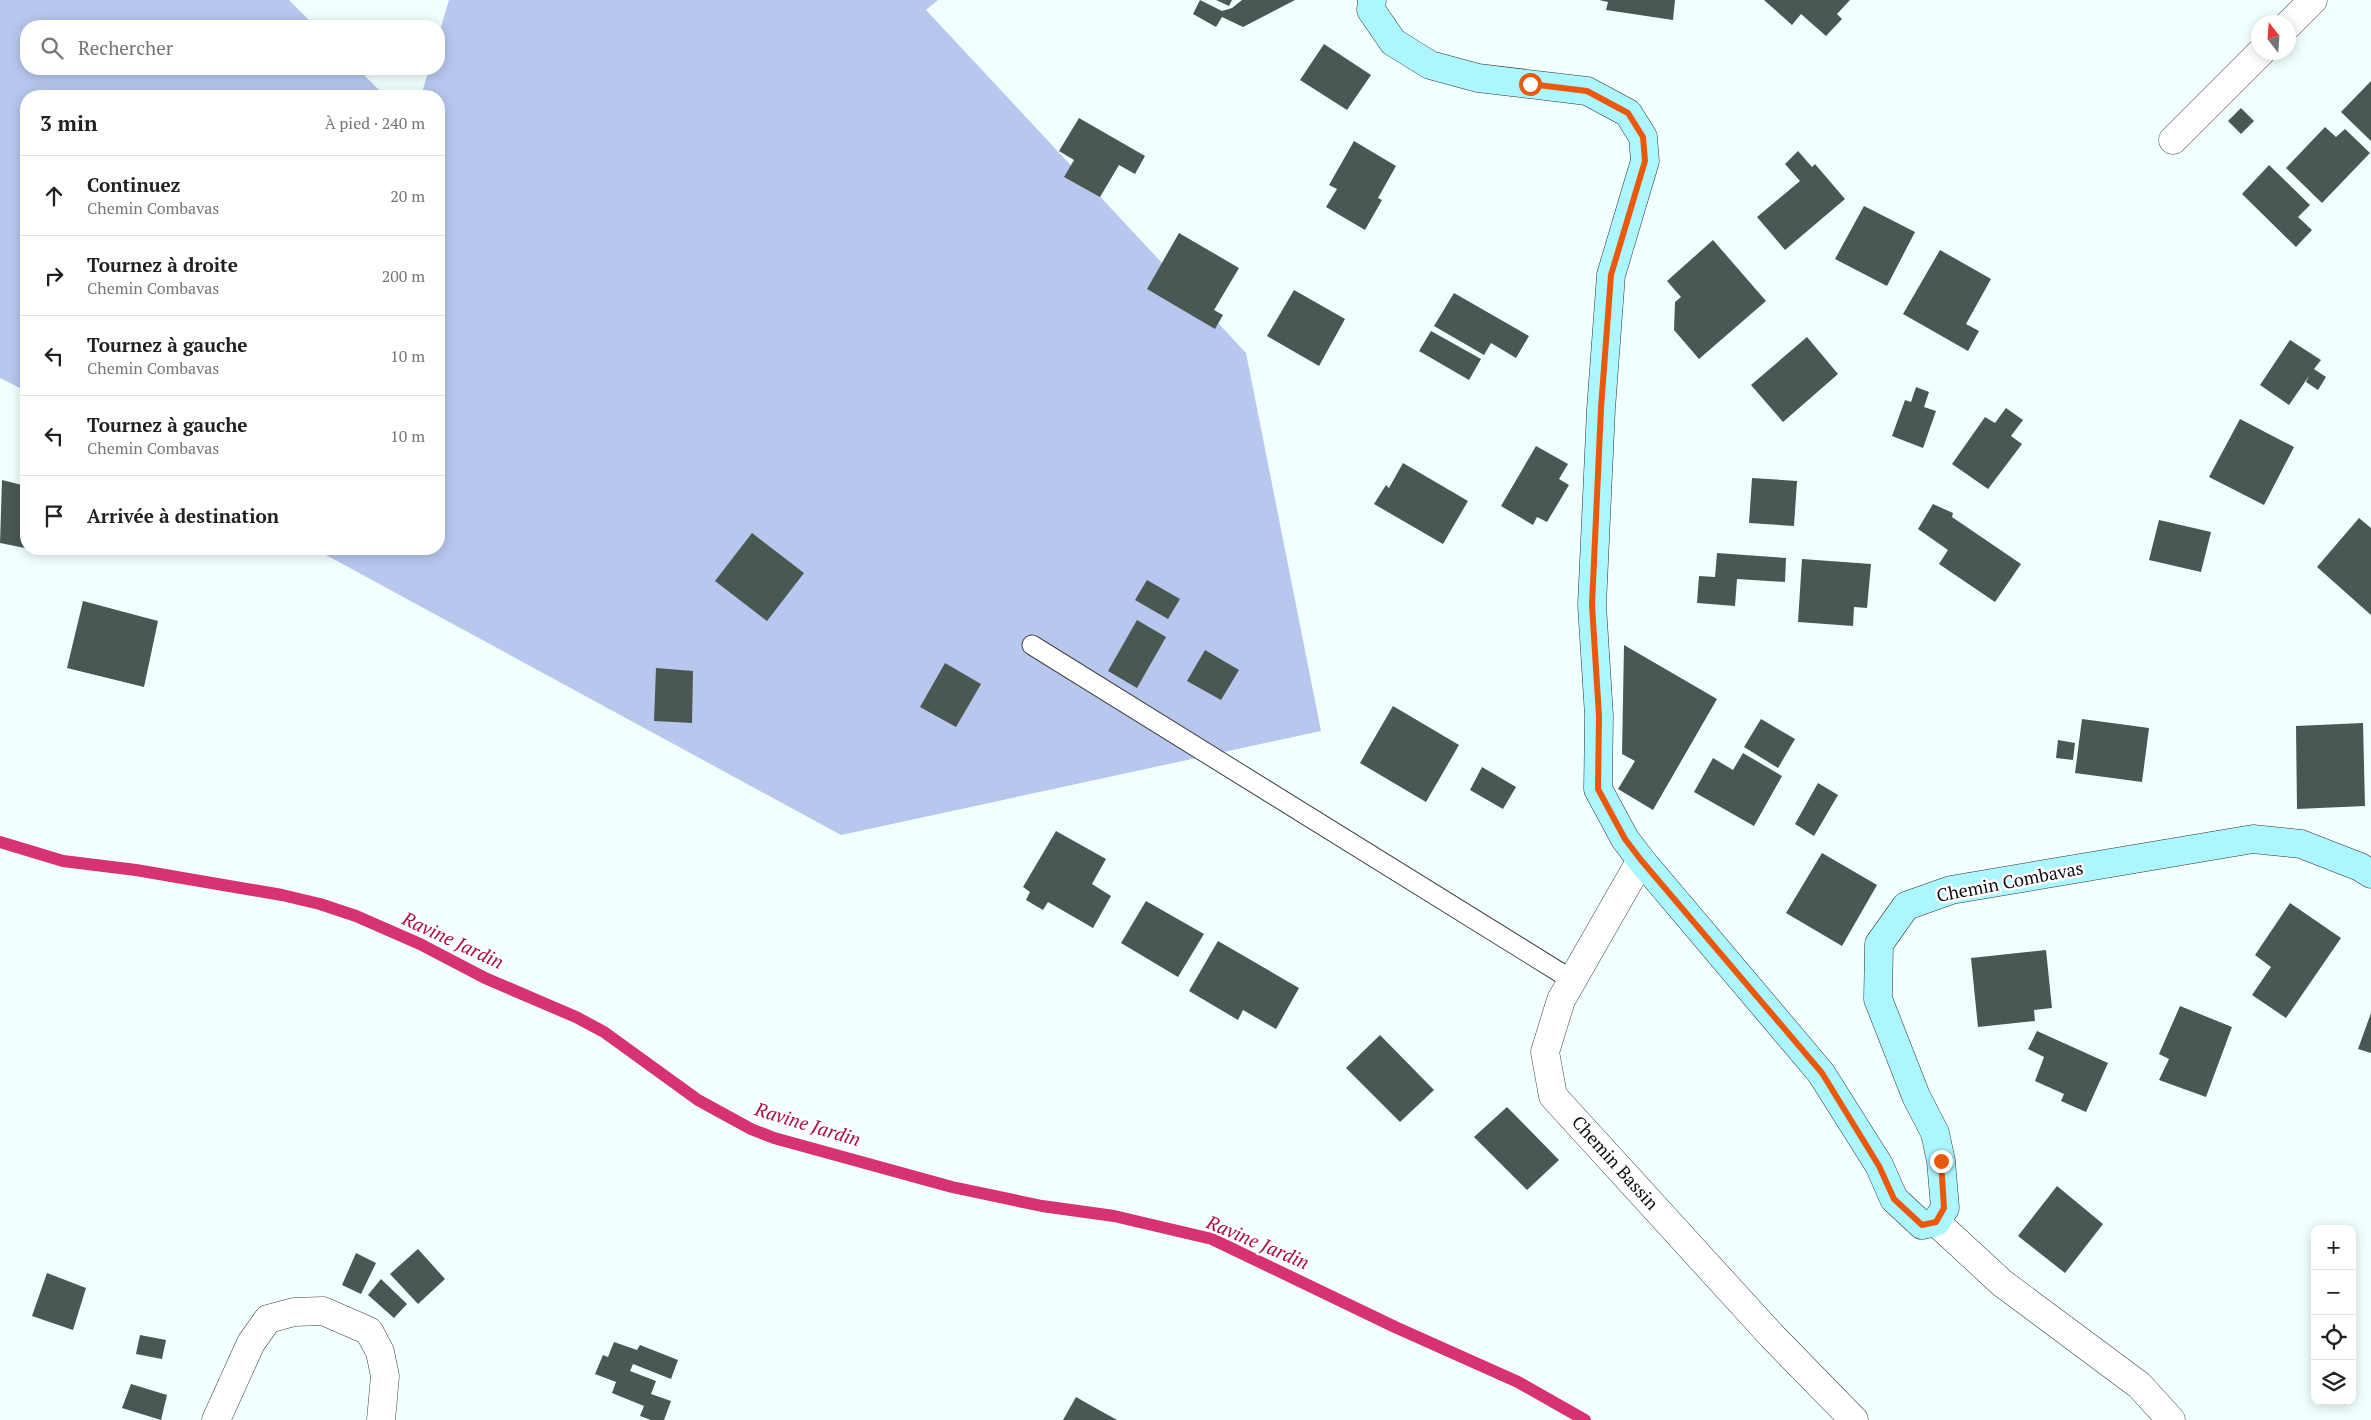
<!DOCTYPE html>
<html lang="fr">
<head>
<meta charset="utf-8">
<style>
	:root { --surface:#fff; --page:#f6f6f6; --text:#202124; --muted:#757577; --line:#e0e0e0 }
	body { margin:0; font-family:"PT Serif",serif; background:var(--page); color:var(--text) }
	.controls { position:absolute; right:15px; bottom:15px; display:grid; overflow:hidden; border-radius:10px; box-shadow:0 2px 12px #0003 }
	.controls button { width:45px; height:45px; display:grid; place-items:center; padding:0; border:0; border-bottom:1px solid var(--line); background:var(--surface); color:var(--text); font:25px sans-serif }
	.compass { position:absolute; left:2251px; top:15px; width:45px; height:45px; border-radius:50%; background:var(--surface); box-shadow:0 2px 12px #0003; rotate:343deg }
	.stop { position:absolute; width:15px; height:15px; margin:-11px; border:4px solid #ea580c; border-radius:50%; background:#fff }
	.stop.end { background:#ea580c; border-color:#fff; box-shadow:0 1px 5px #0008 }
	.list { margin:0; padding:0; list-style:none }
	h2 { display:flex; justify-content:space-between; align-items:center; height:65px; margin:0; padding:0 20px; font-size:21px }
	h2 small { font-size:16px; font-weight:400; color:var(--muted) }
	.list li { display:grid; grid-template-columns:32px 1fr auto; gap:15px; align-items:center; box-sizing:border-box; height:80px; padding:0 20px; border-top:1px solid var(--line) }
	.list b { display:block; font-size:19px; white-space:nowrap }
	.list p { margin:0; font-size:16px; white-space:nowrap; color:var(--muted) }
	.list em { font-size:16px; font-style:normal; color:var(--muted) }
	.icon { flex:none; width:28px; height:28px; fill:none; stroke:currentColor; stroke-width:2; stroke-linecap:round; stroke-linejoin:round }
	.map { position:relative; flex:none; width:2371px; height:1420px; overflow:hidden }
	.search { position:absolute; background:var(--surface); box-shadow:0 2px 12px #0003; left:20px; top:20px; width:425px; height:55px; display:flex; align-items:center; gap:12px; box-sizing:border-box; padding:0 18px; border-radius:20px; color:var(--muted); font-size:19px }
	.panel { position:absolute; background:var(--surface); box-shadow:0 2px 12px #0003; left:20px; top:90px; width:425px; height:465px; border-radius:20px }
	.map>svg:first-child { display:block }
</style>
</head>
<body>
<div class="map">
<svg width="2371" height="1420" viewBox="0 0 2371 1420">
	<rect width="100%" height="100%" fill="#f1ffff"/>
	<g fill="#b7c7ed">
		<path d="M 0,0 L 289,0 L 315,26 L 26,26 L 26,69 L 358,69 L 385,96 L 26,96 L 26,391 L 0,378 Z"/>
		<path d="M 449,0 L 938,0 L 926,10 L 1246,353 L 1321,731 L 841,835 L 315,549 L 439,549 L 439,96 L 421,96 L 429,69 L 439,69 L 439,34 Z"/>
	</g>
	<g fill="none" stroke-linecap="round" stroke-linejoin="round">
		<path stroke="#d73271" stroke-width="12" d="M 0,842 L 63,861 L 136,870 L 282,895 L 320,904 L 356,916 L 420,944 L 485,978 L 576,1017 L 604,1032 L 698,1100 L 751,1129 L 774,1138 L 952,1187 L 1042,1206 L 1114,1216 L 1212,1239 L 1395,1327 L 1518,1382 L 1585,1420"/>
	</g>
	<g fill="#4a5853">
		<path d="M 1200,0 L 1222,11 L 1232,8 L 1242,0 L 1295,0 L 1243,27 L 1222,17 L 1216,27 L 1193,14 Z"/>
		<path d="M 1216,0 L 1232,0 L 1229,6 Z"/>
		<path d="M 1599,0 L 1675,0 L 1673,20 L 1606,10 L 1608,2 Z"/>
		<path d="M 1764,0 L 1850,0 L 1837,14 L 1842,19 L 1826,36 L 1801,14 L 1792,25 Z"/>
		<path d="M 1324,44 L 1371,75 L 1347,110 L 1300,80 Z"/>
		<path d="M 2371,81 L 2371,141 L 2341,112 Z"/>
		<path d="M 2241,108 L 2254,121 L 2241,134 L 2228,121 Z"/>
		<path d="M 1079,118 L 1145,156 L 1135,174 L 1119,165 L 1100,197 L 1064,177 L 1074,160 L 1059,151 Z"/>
		<path d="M 2325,127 L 2336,137 L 2345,129 L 2370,153 L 2322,203 L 2286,168 Z"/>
		<path d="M 1354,141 L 1396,166 L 1378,198 L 1382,200 L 1365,230 L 1326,207 L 1337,189 L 1329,185 Z"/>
		<path d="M 1798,151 L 1812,167 L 1815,164 L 1845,199 L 1785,250 L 1757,217 L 1800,181 L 1785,164 Z"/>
		<path d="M 2269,165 L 2310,205 L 2298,217 L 2312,230 L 2296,247 L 2242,194 Z"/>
		<path d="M 1864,206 L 1915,232 L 1887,286 L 1835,259 Z"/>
		<path d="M 1179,233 L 1239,268 L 1214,310 L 1223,315 L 1215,329 L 1147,289 Z"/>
		<path d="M 1713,240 L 1766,301 L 1699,359 L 1674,330 L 1675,302 L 1681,297 L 1667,281 Z"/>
		<path d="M 1940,250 L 1991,279 L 1966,324 L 1979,331 L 1968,351 L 1903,314 Z"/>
		<path d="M 1294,290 L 1345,319 L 1319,366 L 1267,336 Z"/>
		<path d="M 1454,293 L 1529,336 L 1516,358 L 1491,343 L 1484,355 L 1434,326 Z"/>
		<path d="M 1431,331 L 1481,359 L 1469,380 L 1419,351 Z"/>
		<path d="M 1807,337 L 1838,374 L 1783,422 L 1751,385 Z"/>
		<path d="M 2290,340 L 2321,360 L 2314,369 L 2326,377 L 2318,390 L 2306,382 L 2309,376 L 2289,405 L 2260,385 Z"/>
		<path d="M 1916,387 L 1929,392 L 1924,407 L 1936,411 L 1923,448 L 1892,436 L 1905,400 L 1911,402 Z"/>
		<path d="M 2006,408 L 2023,420 L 2011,436 L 2022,444 L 1988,489 L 1952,464 L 1985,417 L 1995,423 Z"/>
		<path d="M 2240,419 L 2294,447 L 2264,505 L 2209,477 Z"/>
		<path d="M 1536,446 L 1568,464 L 1559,479 L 1569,485 L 1547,522 L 1537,517 L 1533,525 L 1501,506 Z"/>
		<path d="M 1403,463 L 1468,501 L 1443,544 L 1374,504 L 1386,485 L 1389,488 Z"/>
		<path d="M 1752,478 L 1797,481 L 1794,526 L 1749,523 Z"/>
		<path d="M 2,480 L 26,486 L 25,548 L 0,543 Z"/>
		<path d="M 1933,504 L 1953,513 L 1952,517 L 2021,564 L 1995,602 L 1939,564 L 1948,550 L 1918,529 Z"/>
		<path d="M 2359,518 L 2371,528 L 2371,615 L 2317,567 Z"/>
		<path d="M 2159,520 L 2211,532 L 2201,572 L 2149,560 Z"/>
		<path d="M 752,533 L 804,573 L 767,621 L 715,581 Z"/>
		<path d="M 1717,553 L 1786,558 L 1785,582 L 1737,579 L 1735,606 L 1697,603 L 1699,576 L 1715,577 Z"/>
		<path d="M 1802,559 L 1871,564 L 1867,608 L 1854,607 L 1853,626 L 1798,622 Z"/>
		<path d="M 1147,580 L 1180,599 L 1168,619 L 1135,600 Z"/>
		<path d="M 83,601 L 158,621 L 144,687 L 67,668 Z"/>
		<path d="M 1137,620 L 1166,637 L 1137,688 L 1108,671 Z"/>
		<path d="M 1624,645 L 1717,699 L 1653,810 L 1618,789 L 1635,761 L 1622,754 Z"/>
		<path d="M 1205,650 L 1239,670 L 1221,700 L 1187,681 Z"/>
		<path d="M 945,663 L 981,684 L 956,727 L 920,707 Z"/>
		<path d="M 656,668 L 693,671 L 692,723 L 654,721 Z"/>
		<path d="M 1393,706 L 1459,745 L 1426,802 L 1360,763 Z"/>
		<path d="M 1761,719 L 1795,739 L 1778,768 L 1744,747 Z"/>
		<path d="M 2082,719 L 2149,728 L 2142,782 L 2075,773 Z"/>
		<path d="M 2363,723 L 2365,806 L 2297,809 L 2296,726 Z"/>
		<path d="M 2058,740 L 2075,743 L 2073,760 L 2056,758 Z"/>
		<path d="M 1743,753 L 1782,776 L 1754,826 L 1694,792 L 1713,758 L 1733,770 Z"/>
		<path d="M 1482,767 L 1516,787 L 1503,809 L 1470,790 Z"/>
		<path d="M 1818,783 L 1838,795 L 1814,836 L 1795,824 Z"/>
		<path d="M 1056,831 L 1106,859 L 1092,884 L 1111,896 L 1093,928 L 1048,902 L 1043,910 L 1026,900 L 1030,892 L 1023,887 Z"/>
		<path d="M 1822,853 L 1877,885 L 1842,946 L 1786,913 Z"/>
		<path d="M 1146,901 L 1204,934 L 1178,977 L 1121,943 Z"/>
		<path d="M 2290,903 L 2341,938 L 2286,1018 L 2252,995 L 2271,967 L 2255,955 Z"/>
		<path d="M 1218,941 L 1299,988 L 1276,1029 L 1243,1010 L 1238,1020 L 1189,991 Z"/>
		<path d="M 2046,950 L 2052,1008 L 2034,1010 L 2035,1021 L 1978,1027 L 1971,958 Z"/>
		<path d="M 2180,1006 L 2232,1027 L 2206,1097 L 2159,1080 L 2169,1059 L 2159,1054 Z"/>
		<path d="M 2371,1013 L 2371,1053 L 2358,1049 Z"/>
		<path d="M 2037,1031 L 2108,1063 L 2086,1112 L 2061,1101 L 2064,1094 L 2035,1081 L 2044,1057 L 2028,1049 Z"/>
		<path d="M 1380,1035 L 1434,1090 L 1400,1122 L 1346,1068 Z"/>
		<path d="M 1507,1107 L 1559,1160 L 1527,1190 L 1474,1137 Z"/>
		<path d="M 2057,1186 L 2103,1224 L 2065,1273 L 2018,1236 Z"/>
		<path d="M 418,1249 L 445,1279 L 418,1304 L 390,1274 Z"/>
		<path d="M 356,1253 L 376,1263 L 361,1294 L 342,1285 Z"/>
		<path d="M 47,1273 L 86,1288 L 73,1330 L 32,1316 Z"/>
		<path d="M 381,1279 L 407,1304 L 394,1318 L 368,1295 Z"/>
		<path d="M 140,1335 L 166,1340 L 162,1359 L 136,1354 Z"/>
		<path d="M 614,1342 L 637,1350 L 640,1345 L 678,1360 L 671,1379 L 633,1364 L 630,1371 L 656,1381 L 651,1394 L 671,1401 L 664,1420 L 651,1420 L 640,1416 L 644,1406 L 612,1393 L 616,1382 L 595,1374 L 603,1355 L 608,1357 Z"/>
		<path d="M 131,1384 L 167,1395 L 161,1420 L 122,1408 Z"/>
		<path d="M 1076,1397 L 1090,1405 L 1117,1420 L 1063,1420 Z"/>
	</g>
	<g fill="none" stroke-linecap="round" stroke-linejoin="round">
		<defs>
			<path id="lane" d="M 1032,645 L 1572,980"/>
			<g id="street">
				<path d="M 2288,25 L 2313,0"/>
				<path d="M 2173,140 L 2261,52"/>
				<path d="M 1641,860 L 1561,1000 L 1545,1052 L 1553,1096 L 1772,1336 L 1854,1420"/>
				<path d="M 1936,1222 L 2002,1283 L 2139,1385 L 2171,1420"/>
				<path d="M 216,1420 L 251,1343 L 268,1319 L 294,1312 L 323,1311 L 369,1331 L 380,1352 L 385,1376 L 381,1420"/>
			</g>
			<path id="secondary" d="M 1372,0 L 1371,10 L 1393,42 L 1430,65 L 1478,78 L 1587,91 L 1628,113 L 1643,137 L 1645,161 L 1611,275 L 1601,409 L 1592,605 L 1599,716 L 1598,789 L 1625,839 L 1641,860 L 1821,1073 L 1879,1165 L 1894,1199 L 1922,1225 L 1936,1222 L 1945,1208 L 1941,1161 L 1935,1133 L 1916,1096 L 1878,999 L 1879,944 L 1906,906 L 1951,890 L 2253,839 L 2301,844 L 2360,867 L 2371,874"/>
		</defs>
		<use href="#lane" stroke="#424242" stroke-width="21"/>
		<use href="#street" stroke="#424242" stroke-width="29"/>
		<use href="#secondary" stroke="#313131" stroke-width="29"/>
		<use href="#lane" stroke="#fff" stroke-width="19"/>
		<use href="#street" stroke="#fff" stroke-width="28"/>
		<use href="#secondary" stroke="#acf6ff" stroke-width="28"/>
	</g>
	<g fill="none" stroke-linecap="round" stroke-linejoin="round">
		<path stroke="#ea580c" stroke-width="6" d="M 1530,84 L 1587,91 L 1628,113 L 1643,137 L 1645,161 L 1611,275 L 1601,408 L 1592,605 L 1599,716 L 1598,789 L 1625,839 L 1641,860 L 1822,1073 L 1879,1166 L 1894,1199 L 1922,1225 L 1936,1222 L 1944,1208 L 1941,1161"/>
	</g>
	<g text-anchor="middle" stroke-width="5" stroke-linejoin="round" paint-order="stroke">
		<g font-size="18" fill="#0f0f0f" stroke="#fff">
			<text transform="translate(2010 882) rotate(-11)" y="6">Chemin Combavas</text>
			<text transform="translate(1615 1163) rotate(48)" y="6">Chemin Bassin</text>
		</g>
		<g font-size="19" font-style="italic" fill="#ab0e43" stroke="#fff">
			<text transform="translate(453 940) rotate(25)" y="7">Ravine Jardin</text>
			<text transform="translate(808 1124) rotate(17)" y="7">Ravine Jardin</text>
			<text transform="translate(1258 1242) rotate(23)" y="7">Ravine Jardin</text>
		</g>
	</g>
</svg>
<div class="controls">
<button>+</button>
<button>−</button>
<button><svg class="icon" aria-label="locate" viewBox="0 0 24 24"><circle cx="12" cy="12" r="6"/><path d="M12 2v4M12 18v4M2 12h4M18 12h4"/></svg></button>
<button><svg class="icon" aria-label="layers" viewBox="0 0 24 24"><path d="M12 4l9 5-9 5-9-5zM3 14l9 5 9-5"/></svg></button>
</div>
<svg class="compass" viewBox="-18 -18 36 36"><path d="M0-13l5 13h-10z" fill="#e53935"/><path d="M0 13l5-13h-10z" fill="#757577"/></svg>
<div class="stop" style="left:1530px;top:84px"></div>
<div class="stop end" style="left:1941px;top:1161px"></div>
<div class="search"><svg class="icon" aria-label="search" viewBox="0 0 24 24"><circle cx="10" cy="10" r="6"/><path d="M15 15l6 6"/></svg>Rechercher</div>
<section class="panel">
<h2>3 min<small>À pied · 240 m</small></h2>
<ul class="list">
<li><svg class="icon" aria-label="ahead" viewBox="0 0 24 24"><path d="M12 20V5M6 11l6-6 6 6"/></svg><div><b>Continuez</b><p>Chemin Combavas</p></div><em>20 m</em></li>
<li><svg class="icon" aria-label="right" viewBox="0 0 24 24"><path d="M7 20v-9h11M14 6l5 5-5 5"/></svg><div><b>Tournez à droite</b><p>Chemin Combavas</p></div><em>200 m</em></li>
<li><svg class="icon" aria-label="left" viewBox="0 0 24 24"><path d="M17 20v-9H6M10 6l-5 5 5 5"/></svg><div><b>Tournez à gauche</b><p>Chemin Combavas</p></div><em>10 m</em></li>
<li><svg class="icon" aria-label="left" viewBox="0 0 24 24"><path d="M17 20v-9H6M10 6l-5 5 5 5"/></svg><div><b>Tournez à gauche</b><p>Chemin Combavas</p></div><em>10 m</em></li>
<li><svg class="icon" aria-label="arrive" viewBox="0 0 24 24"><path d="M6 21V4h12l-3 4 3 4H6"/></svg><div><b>Arrivée à destination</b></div></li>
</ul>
</section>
</div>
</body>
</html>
